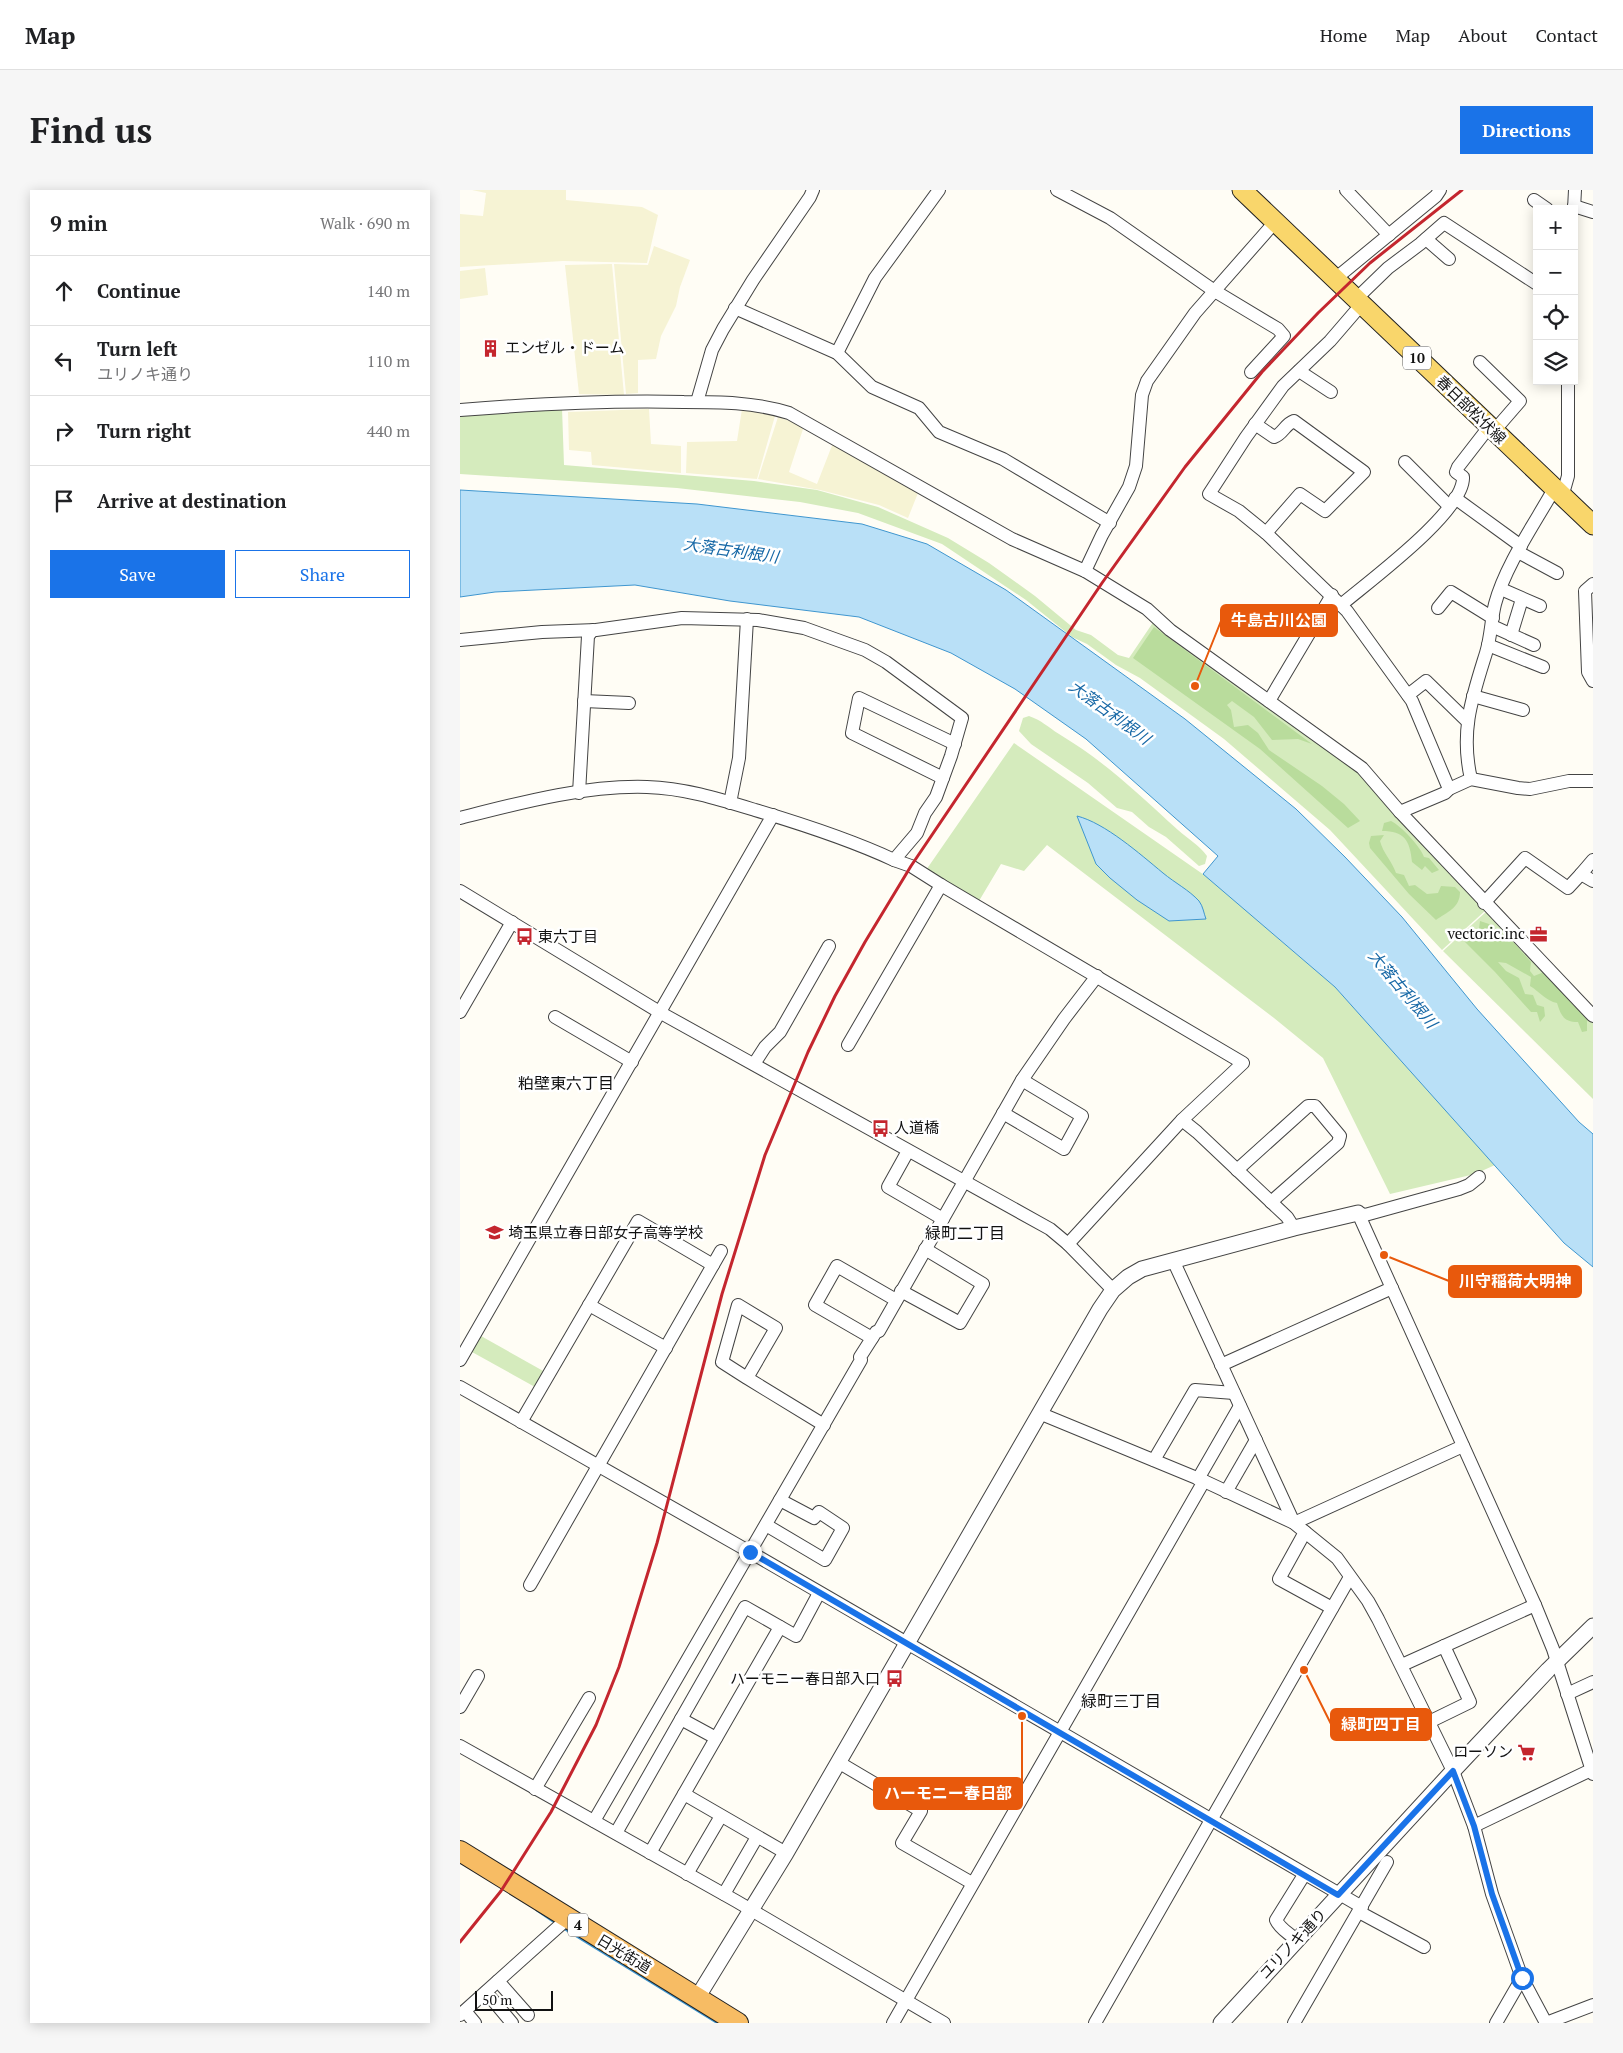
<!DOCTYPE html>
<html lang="en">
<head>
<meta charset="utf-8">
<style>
	:root { --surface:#fff; --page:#f6f6f6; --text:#202124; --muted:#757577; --line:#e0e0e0; --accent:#1a73e8 }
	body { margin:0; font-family:"PT Serif","Noto Sans JP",serif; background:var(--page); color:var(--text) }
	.controls { position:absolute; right:15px; top:15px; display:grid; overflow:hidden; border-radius:0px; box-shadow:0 2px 12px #0003 }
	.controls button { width:45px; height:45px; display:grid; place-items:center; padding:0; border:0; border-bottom:1px solid var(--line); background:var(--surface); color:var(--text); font:25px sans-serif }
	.scale { position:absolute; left:15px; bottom:12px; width:78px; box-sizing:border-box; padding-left:5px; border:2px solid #111; border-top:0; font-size:14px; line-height:18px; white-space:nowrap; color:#111; -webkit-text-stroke:4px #fff; paint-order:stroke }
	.stop { position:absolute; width:15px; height:15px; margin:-11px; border:4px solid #1a73e8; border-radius:50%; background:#fff }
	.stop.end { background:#1a73e8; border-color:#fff; box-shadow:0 1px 5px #0008 }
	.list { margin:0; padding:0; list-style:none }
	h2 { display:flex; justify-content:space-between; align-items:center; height:65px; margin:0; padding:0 20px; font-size:21px }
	h2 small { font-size:16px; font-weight:400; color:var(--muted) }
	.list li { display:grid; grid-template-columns:32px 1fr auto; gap:15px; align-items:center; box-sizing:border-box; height:70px; padding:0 20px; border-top:1px solid var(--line) }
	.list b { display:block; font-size:19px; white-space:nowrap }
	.list p { margin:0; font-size:16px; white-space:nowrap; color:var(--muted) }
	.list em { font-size:16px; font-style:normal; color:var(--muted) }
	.actions { display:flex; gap:10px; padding:15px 20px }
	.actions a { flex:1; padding:11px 0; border:1px solid var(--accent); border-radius:0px; text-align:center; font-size:18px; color:var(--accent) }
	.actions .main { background:var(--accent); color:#fff }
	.icon { flex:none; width:28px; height:28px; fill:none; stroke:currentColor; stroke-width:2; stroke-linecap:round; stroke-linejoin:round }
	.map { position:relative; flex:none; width:1133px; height:1833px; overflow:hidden; border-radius:0px }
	header { display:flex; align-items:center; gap:30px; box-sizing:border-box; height:70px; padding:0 25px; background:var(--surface); border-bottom:1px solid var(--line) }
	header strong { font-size:24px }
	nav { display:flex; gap:28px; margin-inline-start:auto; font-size:18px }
	.intro { display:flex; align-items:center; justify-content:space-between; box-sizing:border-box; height:120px; padding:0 30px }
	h1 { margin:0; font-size:35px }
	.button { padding:12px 22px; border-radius:0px; background:var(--accent); color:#fff; font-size:18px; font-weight:700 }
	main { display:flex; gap:30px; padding:0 30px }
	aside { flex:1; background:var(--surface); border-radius:0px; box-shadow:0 2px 12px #0003 }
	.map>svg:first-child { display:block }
</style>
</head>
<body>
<header>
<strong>Map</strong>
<nav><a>Home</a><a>Map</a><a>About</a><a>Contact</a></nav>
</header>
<div class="intro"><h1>Find us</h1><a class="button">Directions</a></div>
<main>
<aside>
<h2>9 min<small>Walk · 690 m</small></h2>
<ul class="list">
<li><svg class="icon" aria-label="ahead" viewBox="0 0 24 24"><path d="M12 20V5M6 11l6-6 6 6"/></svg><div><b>Continue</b></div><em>140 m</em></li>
<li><svg class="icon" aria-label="left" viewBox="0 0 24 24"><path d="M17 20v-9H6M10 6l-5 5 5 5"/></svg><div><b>Turn left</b><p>ユリノキ通り</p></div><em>110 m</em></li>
<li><svg class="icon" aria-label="right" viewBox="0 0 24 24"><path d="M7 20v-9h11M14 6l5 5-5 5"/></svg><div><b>Turn right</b></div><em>440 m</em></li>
<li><svg class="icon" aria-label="arrive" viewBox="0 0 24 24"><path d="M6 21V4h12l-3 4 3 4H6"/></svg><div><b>Arrive at destination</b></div></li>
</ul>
<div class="actions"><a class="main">Save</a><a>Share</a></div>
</aside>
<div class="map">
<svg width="1133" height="1833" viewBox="0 0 1133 1833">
	<rect width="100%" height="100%" fill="#fffdf5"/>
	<g fill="#f6f3d4">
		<path d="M 12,0 L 106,0 L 106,10 L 182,17 L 198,25 L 187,73 L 103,71 L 0,77 L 0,24 L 23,26 L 26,3 Z"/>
		<path d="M 194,56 L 230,70 L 220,97 L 216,116 L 201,146 L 196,169 L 178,170 L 178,203 L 166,204 L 154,74 L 188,75 Z"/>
		<path d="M 152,74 L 164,205 L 119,204 L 105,75 Z"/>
		<path d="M 25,78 L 28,105 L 0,109 L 0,81 Z"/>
		<path d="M 189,219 L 191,254 L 221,256 L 221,283 L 132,275 L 131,262 L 109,260 L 108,222 Z"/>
		<path d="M 282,219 L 315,226 L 297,289 L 226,283 L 227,252 L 277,251 Z"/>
		<path d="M 318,227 L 344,236 L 329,282 L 357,294 L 373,253 L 458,303 L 448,328 L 419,315 L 360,300 L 298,289 Z"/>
	</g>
	<g fill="#d5ebbd">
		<path d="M 102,218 L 104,275 L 294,291 L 357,300 L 418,317 L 488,348 L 529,373 L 575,406 L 616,440 L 631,445 L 658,465 L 669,468 L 694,431 L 899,583 L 1026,720 L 982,760 L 870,640 L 764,549 L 680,488 L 656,475 L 627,454 L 612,447 L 566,410 L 482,354 L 398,323 L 340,312 L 217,298 L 0,284 L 0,226 Z"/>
		<path d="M 569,526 C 581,530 588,537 599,544 C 647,573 677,603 718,640 C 728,649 739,655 747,666 L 745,674 L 739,676 L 706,647 L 689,637 L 672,622 L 657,618 L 628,593 L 571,554 L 559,541 L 563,528 Z"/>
		<path d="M 554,553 L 747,687 L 875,797 L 1035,975 L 1015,984 L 930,1004 L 863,868 L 814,828 L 587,655 L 564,681 L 541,674 L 516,716 L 464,683 Z"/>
		<path d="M 1027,721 L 1133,831 L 1133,909 L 983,761 Z"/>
		<path d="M 21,1146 L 85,1182 L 75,1197 L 12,1162 Z"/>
	</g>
	<g fill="#b9dc9c">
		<path d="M 694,437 L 852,554 L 838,549 L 812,550 L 794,527 L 772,511 L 767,515 L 771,520 L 774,537 L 788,535 L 798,543 L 809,560 L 862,596 L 884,614 L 900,631 L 888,638 L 800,559 L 673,468 Z"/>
		<path d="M 931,631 C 940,635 961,657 964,667 L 969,668 L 979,680 L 972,683 L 965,676 L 962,680 L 952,672 C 950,650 944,641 922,641 L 924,633 Z"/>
		<path d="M 924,645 L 920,651 C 923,663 932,671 936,683 L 944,685 L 949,696 L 955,695 L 967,704 L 978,703 L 981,696 L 995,697 L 1000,702 C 1000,718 987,722 976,730 L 949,704 L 910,658 L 909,653 L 911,646 Z"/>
		<path d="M 1020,731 L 1029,734 L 1036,742 L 1047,745 L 1071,772 L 1070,781 L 1074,786 L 1084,782 L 1113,815 L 1127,827 L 1127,841 L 1122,842 L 1118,832 C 1104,832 1101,826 1097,813 C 1086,811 1080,802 1070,796 L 1071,787 L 1046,773 L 1038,772 L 1046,781 L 1059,788 L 1065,804 L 1073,805 L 1077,815 L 1084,817 L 1085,826 L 1080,832 L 1077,822 L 1071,822 L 1035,782 L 1001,748 L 1007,743 L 1013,750 L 1018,746 Z"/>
	</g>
	<g fill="#b9e0f7" stroke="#3f96cf">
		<path d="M 0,300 L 237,314 L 402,334 L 467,354 L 546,400 L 725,529 L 836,619 L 885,667 L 942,727 L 1017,819 L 1119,932 L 1133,944 L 1133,1077 L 1104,1053 L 875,797 L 743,684 L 758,666 L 626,549 L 555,499 L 491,463 L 399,427 L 270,411 L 175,395 L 35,402 L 0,407 Z"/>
		<path d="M 617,626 C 645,633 680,664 703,683 C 715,693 729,700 739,711 C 743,716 744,724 746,729 L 709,731 L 677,710 L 650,688 L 636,674 Z"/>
	</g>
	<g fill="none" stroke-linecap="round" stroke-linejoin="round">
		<g stroke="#3f96cf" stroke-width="3">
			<path d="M 77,1720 L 96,1733"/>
			<path d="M 102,1737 L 258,1833"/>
		</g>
		<defs>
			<g id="minor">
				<path d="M 597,0 L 650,28 L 753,100 L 818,139 L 824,146 L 791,182"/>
				<path d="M 886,0 L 929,45"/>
				<path d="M 1074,10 L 1087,19"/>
				<path d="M 1114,16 L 1133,22"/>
				<path d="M 1114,19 L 1115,0"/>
				<path d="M 966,49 L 989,69"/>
				<path d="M 875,89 L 976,6 L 980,0"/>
				<path d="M 895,110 L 928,78 L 960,54 L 984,33 L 1077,94"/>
				<path d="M 901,115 L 870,151 L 823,196 L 786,247 L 749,304 L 779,321 L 806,343 L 887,421 L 952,511 L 989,599"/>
				<path d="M 275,118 L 377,163 L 412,197 L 459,218 L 479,242 L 543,269 L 650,333"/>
				<path d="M 377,163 L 415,88 L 479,0"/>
				<path d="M 1020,172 L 1060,211 L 1034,241"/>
				<path d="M 839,181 L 871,202"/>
				<path d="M 237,212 L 252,160 L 263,139 L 293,90 L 350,7 L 353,0"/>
				<path d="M 0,220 C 75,214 149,210 224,212 C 259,212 294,212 329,223 L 552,349 L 625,381 L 687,419 L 710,440 L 902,578 L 940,622 L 1133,826"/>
				<path d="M 795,234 L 814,247 C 823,244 825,234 834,231 L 904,282 L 865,321 L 840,304 L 806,343"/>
				<path d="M 945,272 L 989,316"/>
				<path d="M 1102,307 L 1108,286 L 1108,191"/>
				<path d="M 995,308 L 1061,356"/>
				<path d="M 1058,362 L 1097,383"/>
				<path d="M 625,381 L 642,345 L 669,297 L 676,276 L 682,205 L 687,191 L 735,123 L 815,32"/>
				<path d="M 1133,394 L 1125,401 L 1128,482 L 1133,491"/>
				<path d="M 1041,399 L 1080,416"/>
				<path d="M 881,415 C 908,392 1005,321 1003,287 L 996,282 L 998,277 L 1029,237"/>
				<path d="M 978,418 L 991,402 L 1033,428"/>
				<path d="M 1032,436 L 1074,455"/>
				<path d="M 1051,445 L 1062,409"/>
				<path d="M 0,450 L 82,442 L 136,440 L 222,428 L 298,430 L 344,438 L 405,460 L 426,472 L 502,528 L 491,566 L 476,607 L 465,623 L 457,643 L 434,670 C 389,649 342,634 295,620 C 259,609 224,598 187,597 C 125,595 59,613 0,628"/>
				<path d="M 1028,455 L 1083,477"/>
				<path d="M 948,505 L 966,491 L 1008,532"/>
				<path d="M 1013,506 L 1063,520"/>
				<path d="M 124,511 L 169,513"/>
				<path d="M 809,511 L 872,405"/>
				<path d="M 483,588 L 392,543 L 399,508 L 495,554"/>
				<path d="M 1011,589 C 1000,541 1012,508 1026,463 C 1031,447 1031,430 1035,414 C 1045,376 1075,333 1094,299"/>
				<path d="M 119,603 L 128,446 L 133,440"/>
				<path d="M 270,613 L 279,568 L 287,429"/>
				<path d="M 940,622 L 985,603 L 989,599 L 1011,589 L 1058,598 L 1070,599 L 1109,591 L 1133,591"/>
				<path d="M 434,670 L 451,676 L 481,695 L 783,873 L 722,930 L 608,1054"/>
				<path d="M 1133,670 L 1121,684 L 1133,691"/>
				<path d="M 0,701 L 201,823 L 590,1039 L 608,1054 L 653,1100"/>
				<path d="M 1024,713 L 1065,668 L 1108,698 L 1121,684"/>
				<path d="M 0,822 L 52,732"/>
				<path d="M 95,827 L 172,872"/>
				<path d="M 388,855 L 481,695"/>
				<path d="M 294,874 L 305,857 L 320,842 L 369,756"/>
				<path d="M 543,923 L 604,959 L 622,926 L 562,890"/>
				<path d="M 722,930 L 737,942 L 827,1027 L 834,1038"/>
				<path d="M 448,961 L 428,997 L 483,1029"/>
				<path d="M 777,980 L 848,916 L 855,916 L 880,946 L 878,953 L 811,1012"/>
				<path d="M 898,1023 L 1075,1415 L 1093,1459 L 1133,1584"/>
				<path d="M 898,1023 L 905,1025 L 999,999 L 1009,995 L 1019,987"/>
				<path d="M 713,1070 L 834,1333 L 1003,1256"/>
				<path d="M 441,1101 L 500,1133 L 523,1094 L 465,1059"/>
				<path d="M 129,1115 L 206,1158"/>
				<path d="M 412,1148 L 355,1115 L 377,1076 L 436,1110"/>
				<path d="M 0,1170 L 313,625"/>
				<path d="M 761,1175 L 932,1098"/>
				<path d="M 287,1188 L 262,1172 L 278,1115 L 316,1138 L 287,1188 L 364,1235"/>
				<path d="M 0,1197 L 290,1362 L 902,1717"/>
				<path d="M 579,1223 L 744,1291 L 834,1333 L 877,1368 L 908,1411 L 918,1429 L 993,1581 L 1014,1636 L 1032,1704 L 1062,1788 L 1086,1833"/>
				<path d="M 61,1232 L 178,1031 L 253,1075"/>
				<path d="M 694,1270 L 735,1200 L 774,1203"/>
				<path d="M 738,1289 L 780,1216"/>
				<path d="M 766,1302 L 796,1250"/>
				<path d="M 306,1335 L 365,1370 L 383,1338 L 359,1322 L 354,1328 L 320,1310"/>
				<path d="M 845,1342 L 819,1389 L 872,1418"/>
				<path d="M 70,1395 L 261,1061"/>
				<path d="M 942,1475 L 1075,1415"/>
				<path d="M 1107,1504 L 1133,1492"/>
				<path d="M 0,1517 L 18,1486"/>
				<path d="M 221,1529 L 256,1548"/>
				<path d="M 969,1532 L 1010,1512 L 984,1456"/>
				<path d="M 0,1556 L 276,1711 L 484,1833"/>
				<path d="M 378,1572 L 461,1621 L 442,1653 L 512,1693"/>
				<path d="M 75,1599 L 129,1508"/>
				<path d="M 224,1604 L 326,1663"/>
				<path d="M 134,1631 L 401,1170 L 400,1167 L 416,1142 L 419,1141 L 562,890 L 604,829 L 637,786"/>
				<path d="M 1014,1636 L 1133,1579"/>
				<path d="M 156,1643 L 285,1417 L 336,1446 L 359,1403"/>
				<path d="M 190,1663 L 320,1437"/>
				<path d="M 227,1684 L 261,1626"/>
				<path d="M 264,1704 L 297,1647"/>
				<path d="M 899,1722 L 964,1757"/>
				<path d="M 836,1750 C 829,1743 820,1739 816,1730 L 844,1685"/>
				<path d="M 38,1791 L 68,1825"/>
				<path d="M 26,1802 L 52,1833"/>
				<path d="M 5,1821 L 15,1833"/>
				<path d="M 0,1825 L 107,1729"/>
				<path d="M 433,1833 L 744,1291"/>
				<path d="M 635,1833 L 890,1387"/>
				<path d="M 834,1833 L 927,1672"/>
				<path d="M 1036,1833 L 1062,1788"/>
				<path d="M 1086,1833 L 1133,1815"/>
			</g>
			<g id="tertiary">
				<path d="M 237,1808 L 326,1663 L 640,1119 L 653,1100 L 668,1087 L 682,1079 L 834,1038 L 898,1023"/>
				<path d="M 761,1833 L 993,1581 L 1088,1480 L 1133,1436"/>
			</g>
			<path id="primary" d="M 782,0 L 1133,335"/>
			<path id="trunk" d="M 0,1661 L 278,1833"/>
		</defs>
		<use href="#minor" stroke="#444" stroke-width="14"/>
		<use href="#tertiary" stroke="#444" stroke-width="17"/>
		<use href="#primary" stroke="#222" stroke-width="21"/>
		<use href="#trunk" stroke="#222" stroke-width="22"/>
		<use href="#minor" stroke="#fff" stroke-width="12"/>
		<use href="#tertiary" stroke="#fff" stroke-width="15"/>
		<use href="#primary" stroke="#f9d66b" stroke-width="19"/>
		<use href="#trunk" stroke="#f7bc64" stroke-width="20"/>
		<path stroke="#c4262e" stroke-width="3" d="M 0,1752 L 41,1701 L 91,1622 L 136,1535 L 159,1477 L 197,1353 L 262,1104 L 305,965 L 348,862 L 375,806 L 405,752 L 451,676 L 642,393 L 725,277 L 802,182 L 858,123 L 910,73 L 1002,0"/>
	</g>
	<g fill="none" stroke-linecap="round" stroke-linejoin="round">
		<path stroke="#1a73e8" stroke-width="6" d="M 290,1362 L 878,1705 L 993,1581 L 1014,1636 L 1032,1704 L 1062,1788"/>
	</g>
	<defs>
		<symbol id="building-bare" viewBox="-9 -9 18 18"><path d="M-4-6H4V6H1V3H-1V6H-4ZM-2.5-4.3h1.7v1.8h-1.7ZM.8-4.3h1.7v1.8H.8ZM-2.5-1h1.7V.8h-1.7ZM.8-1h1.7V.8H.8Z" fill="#c4262e" stroke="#fff" stroke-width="2.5" paint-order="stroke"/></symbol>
		<symbol id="office-bare" viewBox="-9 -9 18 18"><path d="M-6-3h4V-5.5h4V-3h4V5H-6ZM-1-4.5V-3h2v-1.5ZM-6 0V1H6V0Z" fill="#c4262e" stroke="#fff" stroke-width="2.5" paint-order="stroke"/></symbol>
		<symbol id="bus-bare" viewBox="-9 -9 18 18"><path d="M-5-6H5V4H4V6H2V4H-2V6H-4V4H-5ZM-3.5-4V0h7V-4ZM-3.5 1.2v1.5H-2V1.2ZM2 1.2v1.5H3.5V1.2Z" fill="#c4262e" stroke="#fff" stroke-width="2.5" paint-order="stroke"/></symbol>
		<symbol id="school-bare" viewBox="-9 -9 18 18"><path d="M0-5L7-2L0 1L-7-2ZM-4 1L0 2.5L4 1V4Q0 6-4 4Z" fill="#c4262e" stroke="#fff" stroke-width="2.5" paint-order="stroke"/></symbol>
		<symbol id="supermarket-bare" viewBox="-9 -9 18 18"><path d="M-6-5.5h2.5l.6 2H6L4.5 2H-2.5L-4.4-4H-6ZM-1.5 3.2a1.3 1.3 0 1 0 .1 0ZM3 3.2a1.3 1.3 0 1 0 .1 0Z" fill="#c4262e" stroke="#fff" stroke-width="2.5" paint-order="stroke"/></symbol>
	</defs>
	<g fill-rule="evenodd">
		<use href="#building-bare" x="18" y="146" width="25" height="25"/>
		<use href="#office-bare" x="1066" y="732" width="25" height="25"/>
		<use href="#bus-bare" x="52" y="734" width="25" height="25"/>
		<use href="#bus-bare" x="408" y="926" width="25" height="25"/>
		<use href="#school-bare" x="22" y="1030" width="25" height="25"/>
		<use href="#bus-bare" x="422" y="1476" width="25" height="25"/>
		<use href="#supermarket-bare" x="1054" y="1550" width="25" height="25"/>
	</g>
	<g text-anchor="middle" stroke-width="5" stroke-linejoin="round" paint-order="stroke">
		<g fill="#fff" stroke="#585858" stroke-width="1">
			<rect x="943" y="156.5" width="28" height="23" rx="4"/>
			<rect x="108" y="1723.5" width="20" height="23" rx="4"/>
		</g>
		<g font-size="14" font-weight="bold" fill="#111">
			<text x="957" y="173">10</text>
			<text x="118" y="1740">4</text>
		</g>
		<g font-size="15" fill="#111" stroke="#fff" text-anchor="start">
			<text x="45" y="163">エンゼル・ドーム</text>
			<text x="1065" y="749" text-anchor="end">vectoric.inc</text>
			<text x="78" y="752">東六丁目</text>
			<text x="434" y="943">人道橋</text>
			<text x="48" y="1048">埼玉県立春日部女子高等学校</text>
			<text x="420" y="1494" text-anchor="end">ハーモニー春日部入口</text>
			<text x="1053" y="1567" text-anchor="end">ローソン</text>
		</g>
		<g font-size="15" fill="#111" stroke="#fff">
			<text transform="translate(1011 220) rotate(44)" y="5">春日部松伏線</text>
			<text transform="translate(833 1754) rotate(-47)" y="5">ユリノキ通り</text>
			<text transform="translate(164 1764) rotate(31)" y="5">日光街道</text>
		</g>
		<g font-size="16" font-style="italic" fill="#1768a6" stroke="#fff">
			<text transform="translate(271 360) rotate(8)" y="6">大落古利根川</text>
			<text transform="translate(650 522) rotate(36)" y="6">大落古利根川</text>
			<text transform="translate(943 799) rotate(50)" y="6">大落古利根川</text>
		</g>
		<g font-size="16" fill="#111" stroke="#fff">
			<text x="106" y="899">粕壁東六丁目</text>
			<text x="505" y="1049">緑町二丁目</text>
			<text x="661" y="1517">緑町三丁目</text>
		</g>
	</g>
	<path fill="none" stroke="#e8590c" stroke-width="2" d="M735 496L761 431M924 1065L989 1091M844 1480L871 1534M562 1526L562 1603"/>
	<g fill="#e8590c" stroke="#fff" stroke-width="2">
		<circle cx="735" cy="496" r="5"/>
		<circle cx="924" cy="1065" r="5"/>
		<circle cx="844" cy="1480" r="5"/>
		<circle cx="562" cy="1526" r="5"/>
	</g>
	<g fill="#e8590c" stroke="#e8590c" stroke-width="2">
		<rect x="761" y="415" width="116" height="31" rx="5"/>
		<rect x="989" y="1076" width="132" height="31" rx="5"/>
		<rect x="871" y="1519" width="100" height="31" rx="5"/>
		<rect x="414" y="1588" width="148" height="31" rx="5"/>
	</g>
	<g font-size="16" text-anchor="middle" font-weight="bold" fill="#fff">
		<text x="819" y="436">牛島古川公園</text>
		<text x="1055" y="1097">川守稲荷大明神</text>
		<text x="921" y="1540">緑町四丁目</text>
		<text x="488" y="1609">ハーモニー春日部</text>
	</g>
</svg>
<div class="controls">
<button>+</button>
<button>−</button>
<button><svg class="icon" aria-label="locate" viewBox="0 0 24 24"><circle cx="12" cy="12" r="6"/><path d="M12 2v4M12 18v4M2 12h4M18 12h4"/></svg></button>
<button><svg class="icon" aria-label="layers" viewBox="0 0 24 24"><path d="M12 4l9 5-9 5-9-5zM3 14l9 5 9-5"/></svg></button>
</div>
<div class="scale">50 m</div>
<div class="stop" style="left:1062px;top:1788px"></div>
<div class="stop end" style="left:290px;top:1362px"></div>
</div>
</main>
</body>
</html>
